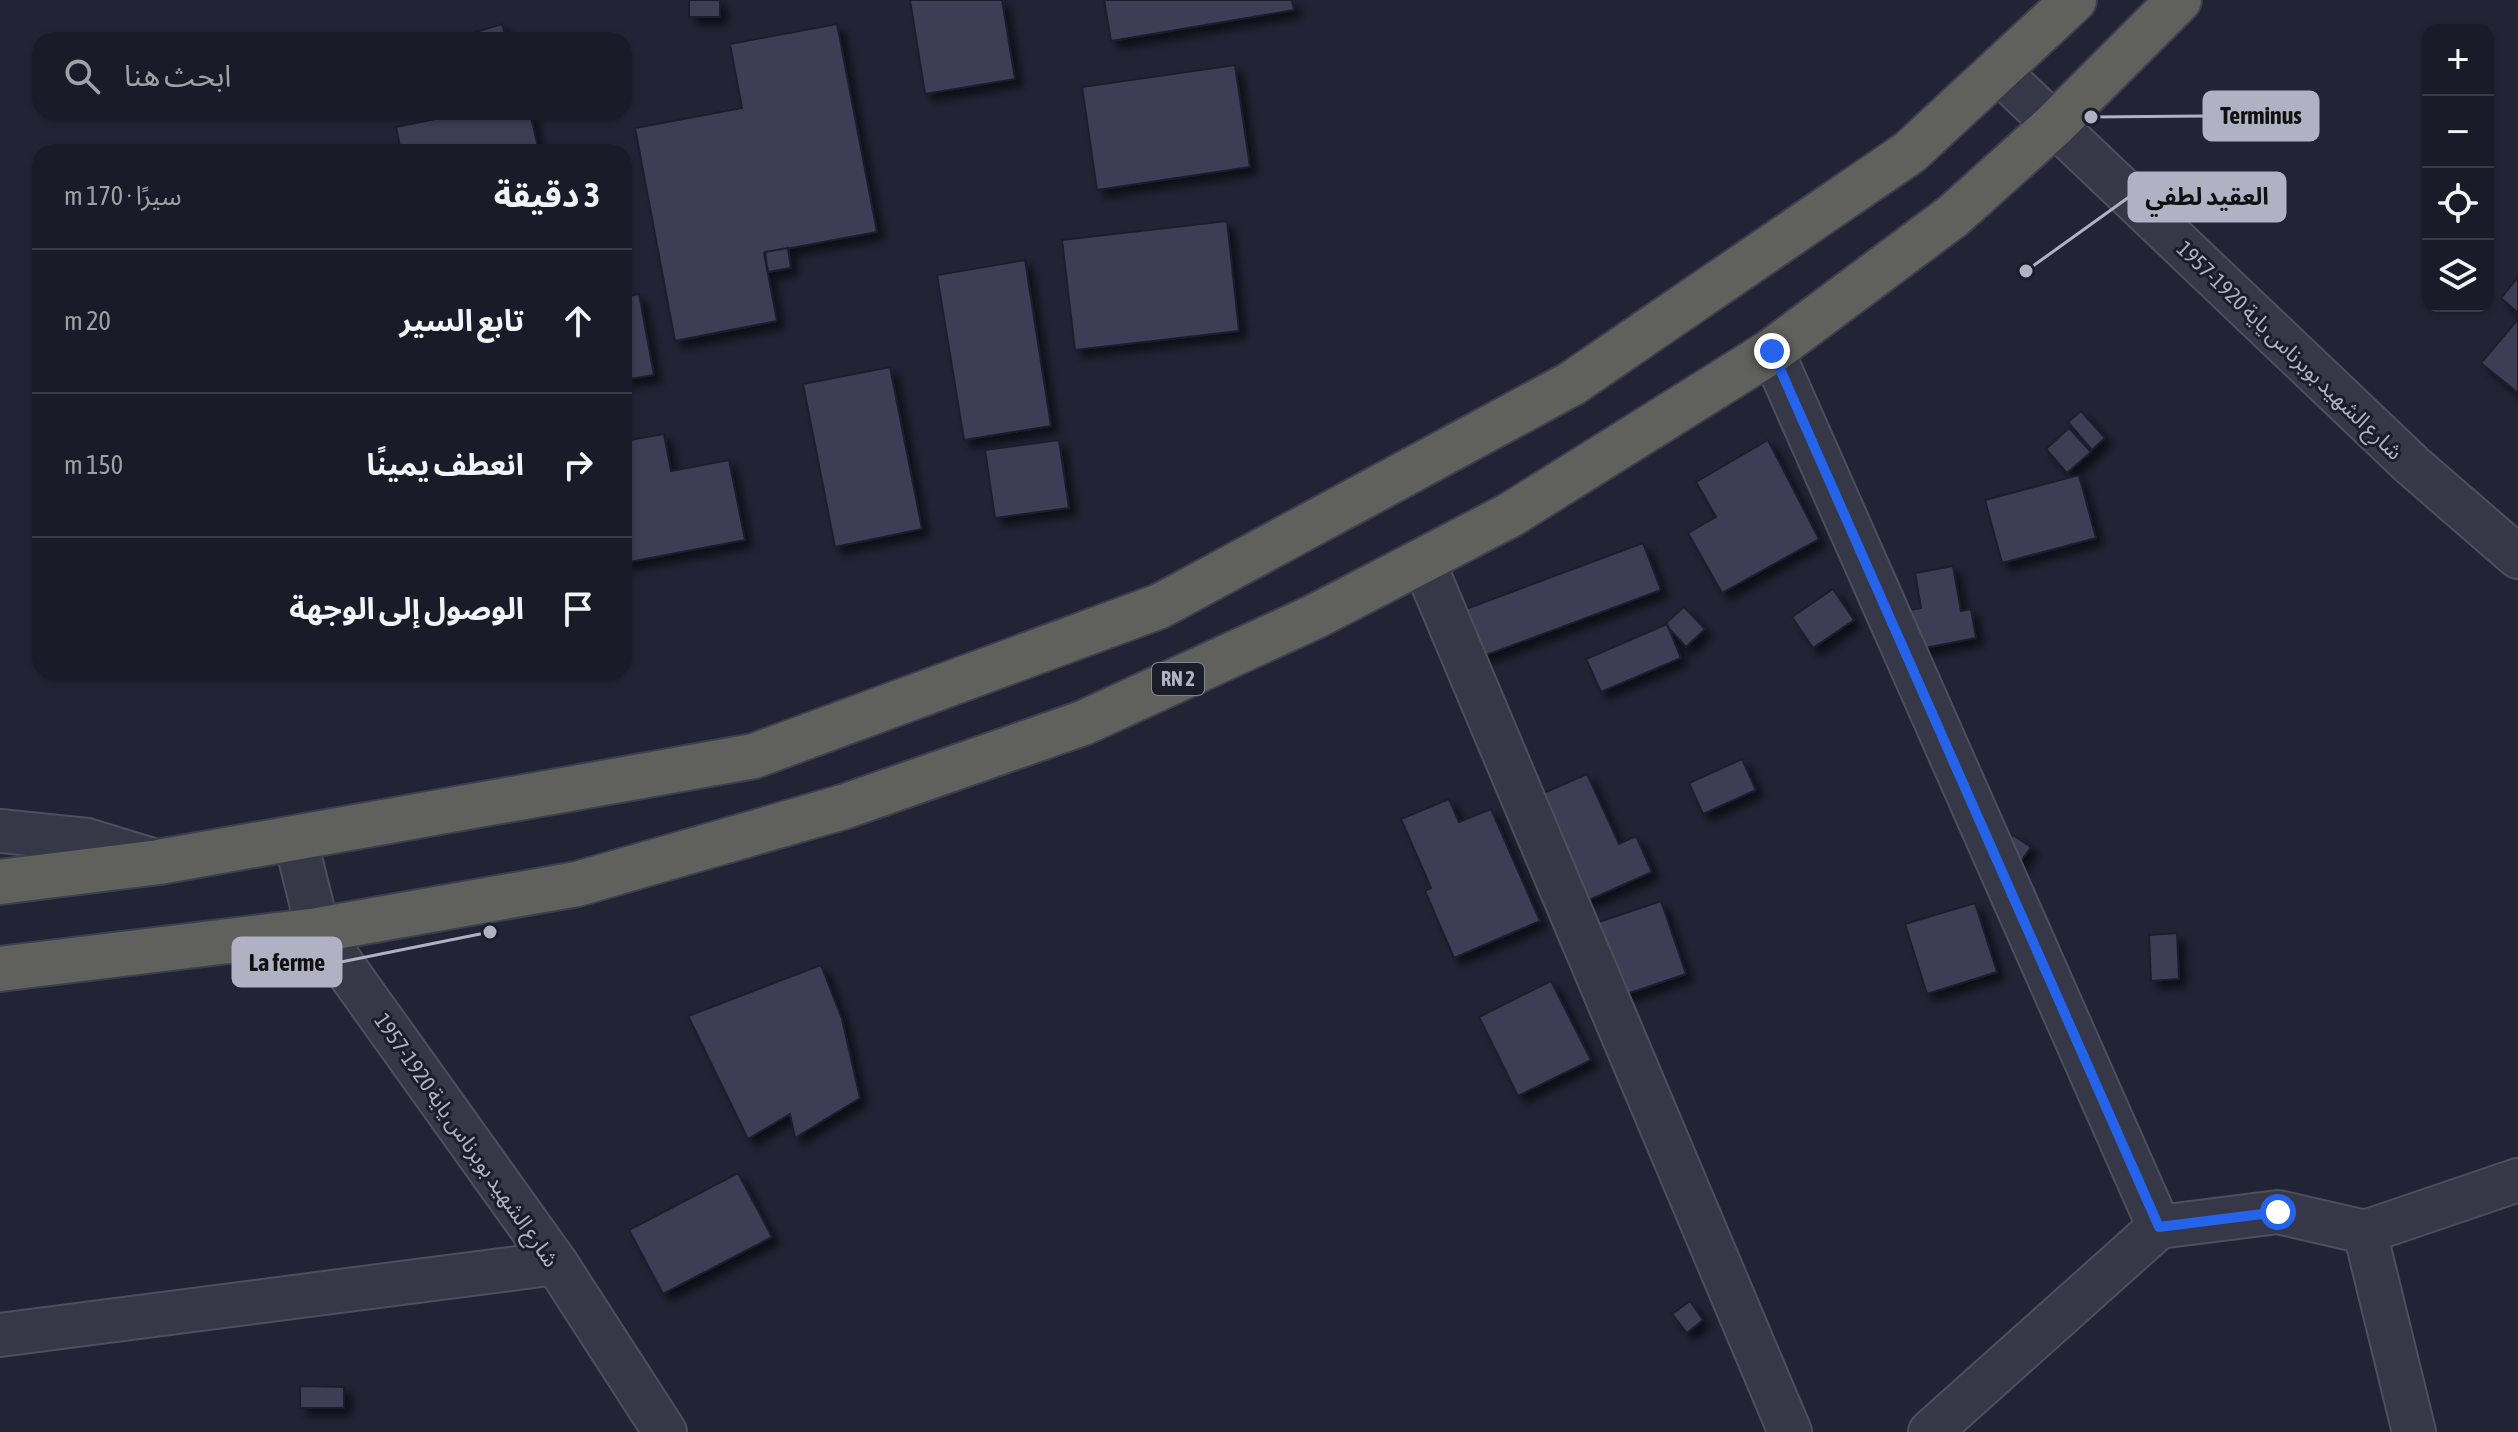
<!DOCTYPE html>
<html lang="ar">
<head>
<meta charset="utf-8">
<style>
	:root { --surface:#1a1b28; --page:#232430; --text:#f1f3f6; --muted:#9fa1a8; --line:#383945 }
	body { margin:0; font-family:"Asap Condensed","Noto Sans Arabic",sans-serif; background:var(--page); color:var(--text); direction:rtl }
	.controls { position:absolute; right:24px; top:24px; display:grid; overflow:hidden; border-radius:16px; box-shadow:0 2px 6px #0004 }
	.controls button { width:72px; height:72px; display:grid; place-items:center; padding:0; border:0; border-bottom:2px solid var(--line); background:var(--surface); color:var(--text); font:40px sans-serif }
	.stop { position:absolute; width:24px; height:24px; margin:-18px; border:6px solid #2563eb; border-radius:50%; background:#fff }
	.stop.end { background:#2563eb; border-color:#fff; box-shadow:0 2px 8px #0008 }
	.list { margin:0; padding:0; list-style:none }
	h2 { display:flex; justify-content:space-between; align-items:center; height:104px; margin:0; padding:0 32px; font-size:34px }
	h2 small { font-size:26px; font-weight:400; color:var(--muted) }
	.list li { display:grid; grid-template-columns:52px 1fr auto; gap:24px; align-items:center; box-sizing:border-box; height:144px; padding:0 32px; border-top:2px solid var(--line) }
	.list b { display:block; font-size:30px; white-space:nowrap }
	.list em { font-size:26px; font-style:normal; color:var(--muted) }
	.icon { flex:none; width:44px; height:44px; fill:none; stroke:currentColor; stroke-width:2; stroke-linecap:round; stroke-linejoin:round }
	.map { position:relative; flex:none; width:2518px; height:1432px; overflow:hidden; direction:ltr }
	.search { position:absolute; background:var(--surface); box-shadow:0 2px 6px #0004; left:32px; top:32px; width:600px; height:88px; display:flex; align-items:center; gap:20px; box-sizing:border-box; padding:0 28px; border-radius:24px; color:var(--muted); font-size:30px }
	.panel { position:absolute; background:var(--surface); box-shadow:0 2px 6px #0004; left:32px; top:144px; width:600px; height:536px; border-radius:24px; direction:rtl }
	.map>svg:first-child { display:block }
</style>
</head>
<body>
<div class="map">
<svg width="2518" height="1432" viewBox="0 0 2518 1432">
	<defs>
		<filter id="shadow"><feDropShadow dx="7" dy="7" stdDeviation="4" flood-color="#0009"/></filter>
	</defs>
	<rect width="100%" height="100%" fill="#222436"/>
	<g fill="#3c3e54" stroke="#1d1f2e" stroke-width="2" filter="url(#shadow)">
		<rect x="689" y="0" width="31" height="17"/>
		<path d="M 910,0 L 1002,0 L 1015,79 L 925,94 Z"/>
		<path d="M 1104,0 L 1292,0 L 1294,10 L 1111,41 Z"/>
		<path d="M 502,24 L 507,40 L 460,40 L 459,37 Z"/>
		<path d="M 837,24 L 877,232 L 764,253 L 777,321 L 675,341 L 635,128 L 742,108 L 730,44 Z"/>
		<path d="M 1235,65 L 1250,167 L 1097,190 L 1082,87 Z"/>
		<path d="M 469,112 L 530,112 L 539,152 L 401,152 L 396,127 Z"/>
		<path d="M 1227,221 L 1239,331 L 1075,350 L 1062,240 Z"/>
		<path d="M 788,248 L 791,268 L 768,272 L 765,252 Z"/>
		<path d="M 1025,260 L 1051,426 L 964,440 L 937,275 Z"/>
		<path d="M 2518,277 L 2518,313 L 2501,298 Z"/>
		<path d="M 639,294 L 654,375 L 624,380 L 624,297 Z"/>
		<path d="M 2518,319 L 2518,393 L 2481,363 Z"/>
		<path d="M 890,367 L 922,529 L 835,547 L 803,384 Z"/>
		<path d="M 2081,411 L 2105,438 L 2092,450 L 2068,422 Z"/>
		<path d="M 2069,428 L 2091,452 L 2067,473 L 2046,449 Z"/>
		<path d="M 664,434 L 671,471 L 729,460 L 745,540 L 624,563 L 624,441 Z"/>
		<path d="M 1059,440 L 1069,508 L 995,518 L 985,450 Z"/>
		<path d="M 1768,440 L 1819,539 L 1722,593 L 1688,533 L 1716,517 L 1696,482 Z"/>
		<path d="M 2079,475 L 2096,538 L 2002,563 L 1985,500 Z"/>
		<path d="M 1643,543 L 1661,590 L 1473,660 L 1455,613 Z"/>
		<path d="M 1953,566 L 1961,611 L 1971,609 L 1976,638 L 1899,653 L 1891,614 L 1921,608 L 1915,573 Z"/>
		<path d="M 1833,589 L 1854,620 L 1813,648 L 1792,617 Z"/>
		<path d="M 1684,607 L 1705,629 L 1686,647 L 1665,624 Z"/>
		<path d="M 1667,624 L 1681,658 L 1601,692 L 1586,659 Z"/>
		<path d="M 1742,759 L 1756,790 L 1703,814 L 1689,783 Z"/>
		<path d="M 1587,774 L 1619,844 L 1636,836 L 1652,872 L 1578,905 L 1530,799 Z"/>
		<path d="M 1449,799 L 1459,822 L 1491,809 L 1540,921 L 1454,958 L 1425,891 L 1431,888 L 1401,819 Z"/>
		<path d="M 2013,835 L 2031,847 L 2017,867 L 1999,855 Z"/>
		<path d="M 1661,901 L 1686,974 L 1612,999 L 1587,926 Z"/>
		<path d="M 1975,903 L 1997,972 L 1927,994 L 1905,924 Z"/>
		<path d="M 2177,933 L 2179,979 L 2151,981 L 2149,935 Z"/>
		<path d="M 821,965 L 842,1019 L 860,1098 L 795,1138 L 790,1114 L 748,1139 L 688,1016 Z"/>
		<path d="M 1551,981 L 1591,1060 L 1518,1096 L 1479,1017 Z"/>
		<path d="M 738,1173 L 772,1237 L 663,1294 L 629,1230 Z"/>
		<path d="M 1690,1301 L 1703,1320 L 1687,1333 L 1672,1314 Z"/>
		<path d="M 300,1386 L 344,1387 L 344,1408 L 300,1408 Z"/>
	</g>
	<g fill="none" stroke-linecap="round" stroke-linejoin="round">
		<defs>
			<g id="minor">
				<path d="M 1998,71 L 2412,465 L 2518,557"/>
				<path d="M 1772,351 L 2159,1227"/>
				<path d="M 1423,561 L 1790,1432"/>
				<path d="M 0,831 L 87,840 L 159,862"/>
				<path d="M 295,838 L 318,930 L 556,1263 L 665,1432"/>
				<path d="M 2365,1232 L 2414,1432"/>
				<path d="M 0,1335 L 556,1263"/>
				<path d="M 1930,1432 L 2159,1227 L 2278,1212 L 2365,1232 L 2518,1180"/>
			</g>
			<g id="trunk">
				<path d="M 0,882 L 159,862 L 754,756 L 1160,606 L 1571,384 L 1910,152 L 2074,0"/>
				<path d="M 0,969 L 318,930 L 577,884 L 843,807 L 1083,723 L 1316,616 L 1510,515 L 1772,351 L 1953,216 L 2054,125 L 2179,0"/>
			</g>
		</defs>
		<use href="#minor" stroke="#4d4f5f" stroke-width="46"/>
		<use href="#trunk" stroke="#3d3f4f" stroke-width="48"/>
		<use href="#minor" stroke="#363747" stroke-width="42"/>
		<use href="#trunk" stroke="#60605d" stroke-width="44"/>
	</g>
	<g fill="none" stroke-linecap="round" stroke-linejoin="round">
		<path stroke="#2563eb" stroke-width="10" d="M 1772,351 L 2159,1227 L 2278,1212"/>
	</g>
	<g text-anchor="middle" stroke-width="6" stroke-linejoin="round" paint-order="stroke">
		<rect fill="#1b1d2b" stroke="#838595" stroke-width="2" x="1152" y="663" width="52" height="32" rx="6"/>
		<g font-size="20" font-weight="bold" fill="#b0b2c3">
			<text x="1178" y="686">RN 2</text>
		</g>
		<g font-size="22" fill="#b0b2c3" stroke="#1b1d2b">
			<text transform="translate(2290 350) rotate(44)" y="8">شارع الشهيد بوبرناس ياية 1920-1957</text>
			<text transform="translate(467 1140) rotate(55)" y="8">شارع الشهيد بوبرناس ياية 1920-1957</text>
		</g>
	</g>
	<path fill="none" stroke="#b0b2c3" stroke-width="3" d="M2091 117L2204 116M2026 271L2129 197M490 932L341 962"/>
	<g fill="#b0b2c3" stroke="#1b1d2b" stroke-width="3">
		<circle cx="2091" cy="117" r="8"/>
		<circle cx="2026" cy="271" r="8"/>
		<circle cx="490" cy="932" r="8"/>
	</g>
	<g fill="#b0b2c3" stroke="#b0b2c3" stroke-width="3">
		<rect x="2204" y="92" width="114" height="48" rx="8"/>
		<rect x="2129" y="173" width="156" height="48" rx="8"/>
		<rect x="233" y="938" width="108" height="48" rx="8"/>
	</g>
	<g font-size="24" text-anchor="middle" font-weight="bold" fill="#111">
		<text x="2261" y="124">Terminus</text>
		<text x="2207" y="205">العقيد لطفي</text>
		<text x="287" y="971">La ferme</text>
	</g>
</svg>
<div class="controls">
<button>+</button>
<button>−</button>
<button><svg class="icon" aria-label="locate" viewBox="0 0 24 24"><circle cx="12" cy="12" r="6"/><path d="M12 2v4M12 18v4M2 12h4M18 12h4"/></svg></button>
<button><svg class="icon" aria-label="layers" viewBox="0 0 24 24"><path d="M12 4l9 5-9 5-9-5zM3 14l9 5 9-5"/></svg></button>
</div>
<div class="stop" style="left:2278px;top:1212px"></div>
<div class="stop end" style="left:1772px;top:351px"></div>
<div class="search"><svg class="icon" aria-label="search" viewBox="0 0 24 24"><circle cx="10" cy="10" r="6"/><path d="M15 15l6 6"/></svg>ابحث هنا</div>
<section class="panel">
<h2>3 دقيقة<small>سيرًا · 170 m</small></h2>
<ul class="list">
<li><svg class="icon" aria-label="ahead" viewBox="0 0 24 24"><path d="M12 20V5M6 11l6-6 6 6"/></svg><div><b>تابع السير</b></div><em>20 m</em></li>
<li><svg class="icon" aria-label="right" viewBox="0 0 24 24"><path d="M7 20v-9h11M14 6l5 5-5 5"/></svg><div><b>انعطف يمينًا</b></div><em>150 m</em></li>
<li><svg class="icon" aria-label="arrive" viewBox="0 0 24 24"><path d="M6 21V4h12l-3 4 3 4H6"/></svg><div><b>الوصول إلى الوجهة</b></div></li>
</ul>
</section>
</div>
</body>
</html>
